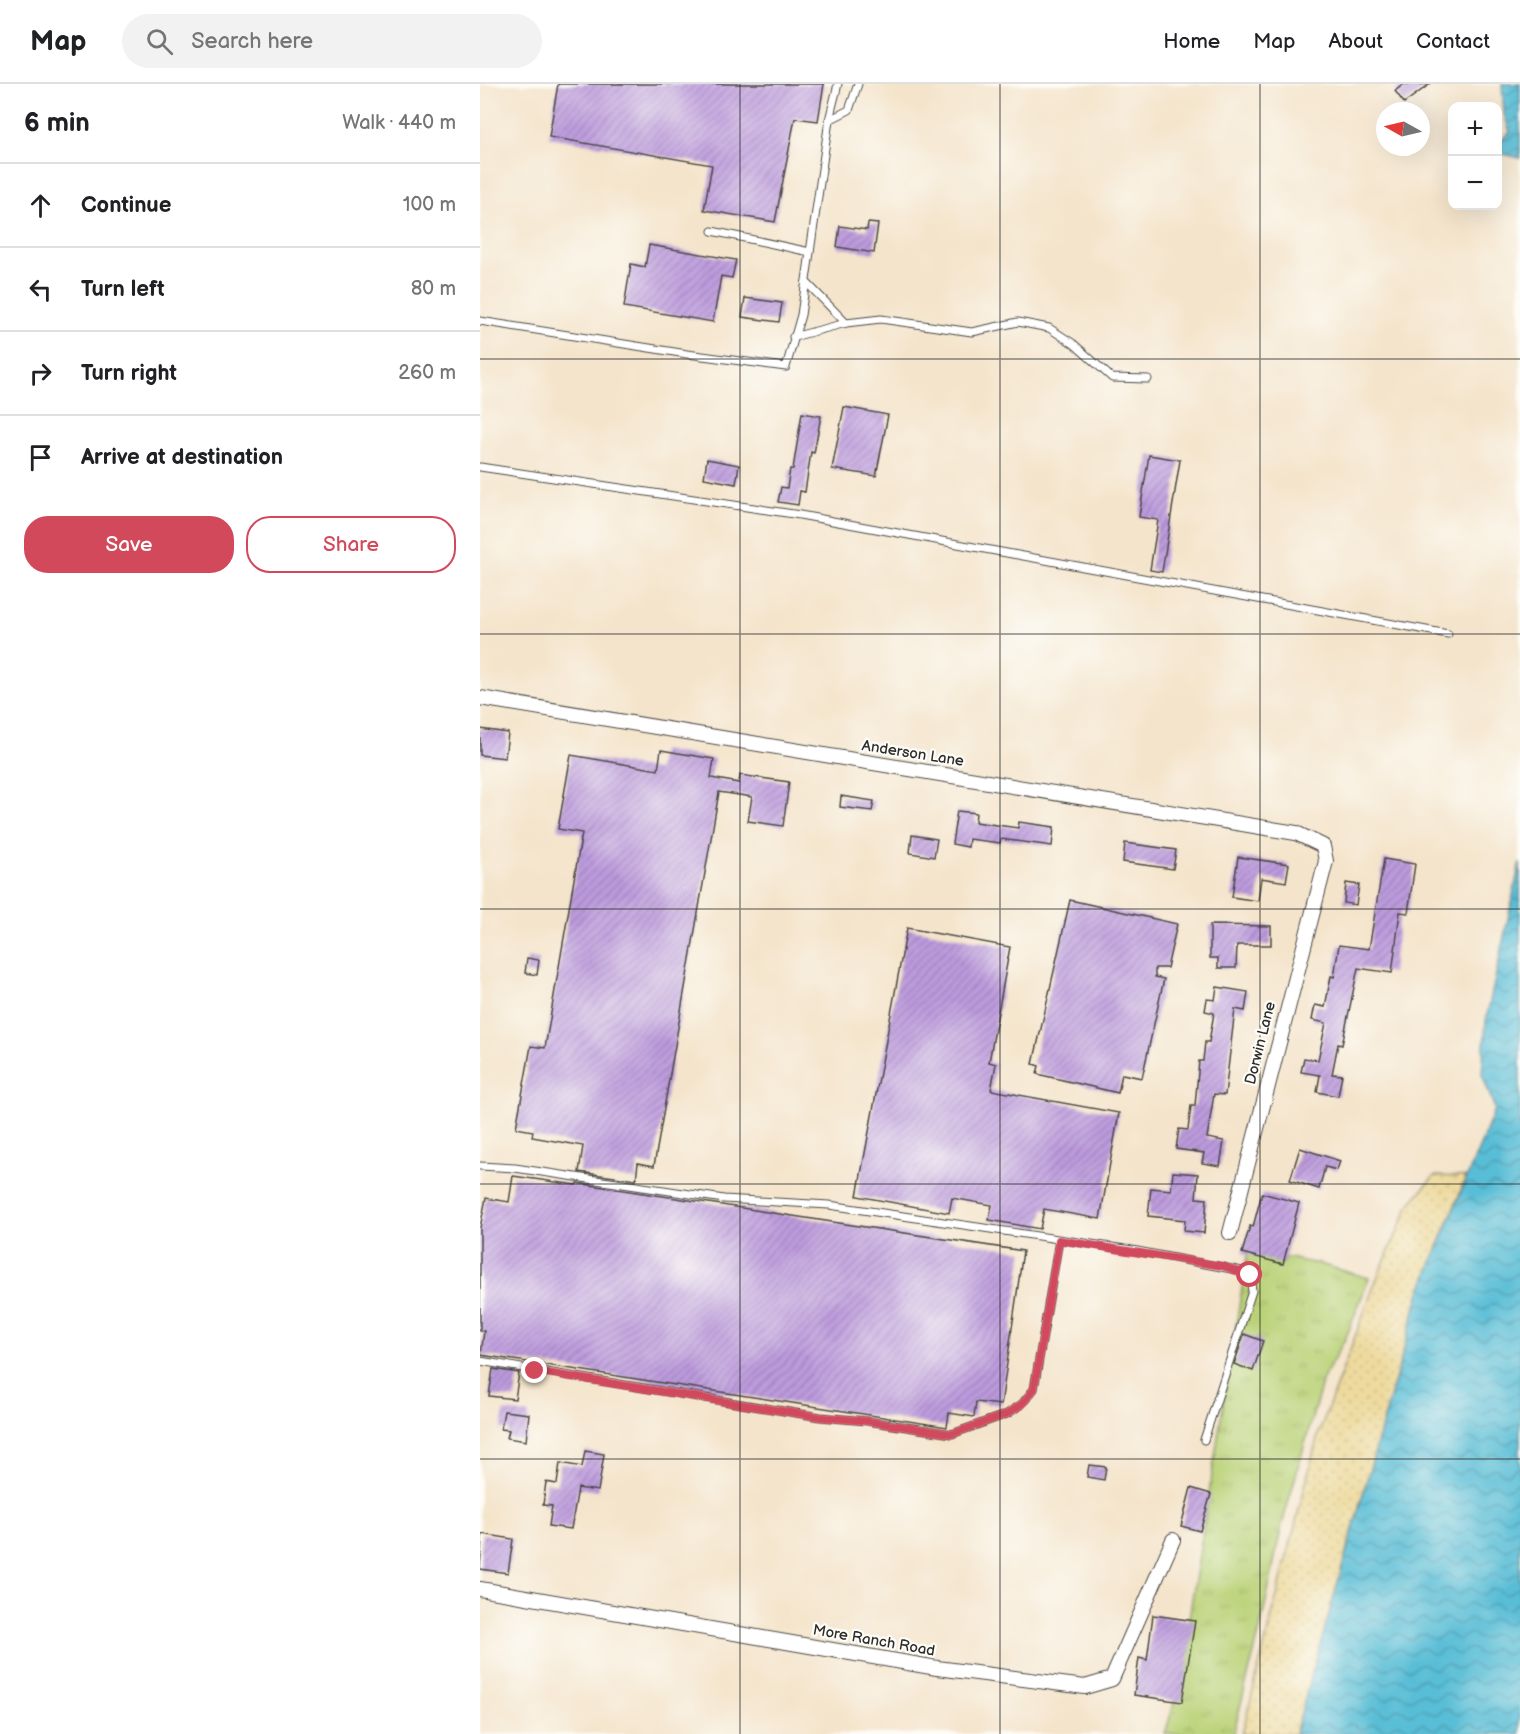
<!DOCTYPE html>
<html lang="en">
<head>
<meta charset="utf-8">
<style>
	:root { --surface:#fff; --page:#f2f2f2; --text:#202124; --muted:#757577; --line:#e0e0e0; --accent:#d1495b }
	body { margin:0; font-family:"Balsamiq Sans",sans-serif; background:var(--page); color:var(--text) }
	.controls { position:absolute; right:18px; top:18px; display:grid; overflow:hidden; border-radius:12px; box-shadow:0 6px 24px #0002 }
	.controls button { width:54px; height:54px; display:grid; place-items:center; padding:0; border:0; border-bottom:2px solid var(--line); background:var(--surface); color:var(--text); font:30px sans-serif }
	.compass { position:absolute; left:896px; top:18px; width:54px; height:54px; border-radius:50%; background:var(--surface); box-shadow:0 6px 24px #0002; rotate:278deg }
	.stop { position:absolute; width:18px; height:18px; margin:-14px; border:4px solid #d1495b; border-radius:50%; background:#fff }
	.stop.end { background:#d1495b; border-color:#fff; box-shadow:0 2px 6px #0008 }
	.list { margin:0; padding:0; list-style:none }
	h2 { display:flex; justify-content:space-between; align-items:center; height:78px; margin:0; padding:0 24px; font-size:26px }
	h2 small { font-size:20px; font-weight:400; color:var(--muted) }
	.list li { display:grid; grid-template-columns:39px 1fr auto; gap:18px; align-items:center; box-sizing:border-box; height:84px; padding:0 24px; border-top:2px solid var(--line) }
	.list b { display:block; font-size:22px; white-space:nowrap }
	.list em { font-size:20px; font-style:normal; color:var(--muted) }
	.actions { display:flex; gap:12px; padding:18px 24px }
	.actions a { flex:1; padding:14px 0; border:2px solid var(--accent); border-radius:24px; text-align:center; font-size:21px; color:var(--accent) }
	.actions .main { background:var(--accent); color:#fff }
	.icon { flex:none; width:33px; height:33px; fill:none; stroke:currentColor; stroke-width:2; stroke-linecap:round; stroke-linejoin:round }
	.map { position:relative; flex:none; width:1040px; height:1650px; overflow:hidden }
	header { display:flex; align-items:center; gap:36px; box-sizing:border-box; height:84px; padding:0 30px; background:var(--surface); border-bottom:2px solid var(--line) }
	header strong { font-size:28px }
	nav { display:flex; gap:33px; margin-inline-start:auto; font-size:21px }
	.search { width:420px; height:54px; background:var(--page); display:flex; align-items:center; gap:15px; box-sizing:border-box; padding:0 21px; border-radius:33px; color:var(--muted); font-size:22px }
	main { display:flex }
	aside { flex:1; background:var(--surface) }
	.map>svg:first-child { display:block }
</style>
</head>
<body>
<header>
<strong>Map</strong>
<div class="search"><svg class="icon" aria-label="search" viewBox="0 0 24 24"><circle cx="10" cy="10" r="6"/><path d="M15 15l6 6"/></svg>Search here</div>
<nav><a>Home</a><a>Map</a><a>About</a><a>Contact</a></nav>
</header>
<main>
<aside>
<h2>6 min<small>Walk · 440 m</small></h2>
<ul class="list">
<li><svg class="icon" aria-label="ahead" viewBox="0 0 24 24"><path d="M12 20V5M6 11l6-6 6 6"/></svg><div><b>Continue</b></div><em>100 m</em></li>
<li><svg class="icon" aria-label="left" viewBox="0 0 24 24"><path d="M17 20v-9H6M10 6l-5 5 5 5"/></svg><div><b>Turn left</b></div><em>80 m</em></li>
<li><svg class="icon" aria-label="right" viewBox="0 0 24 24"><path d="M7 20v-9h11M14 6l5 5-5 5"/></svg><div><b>Turn right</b></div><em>260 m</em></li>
<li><svg class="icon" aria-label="arrive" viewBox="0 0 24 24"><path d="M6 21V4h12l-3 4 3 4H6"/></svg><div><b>Arrive at destination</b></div></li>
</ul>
<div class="actions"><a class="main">Save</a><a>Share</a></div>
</aside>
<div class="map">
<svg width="1040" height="1650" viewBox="0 0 1040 1650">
	<defs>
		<pattern id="grass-tufts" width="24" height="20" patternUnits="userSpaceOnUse" patternTransform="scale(1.5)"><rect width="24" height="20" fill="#bad277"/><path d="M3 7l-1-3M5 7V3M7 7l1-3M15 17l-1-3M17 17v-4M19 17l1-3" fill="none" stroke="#a0b467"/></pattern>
		<pattern id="sand-dots" width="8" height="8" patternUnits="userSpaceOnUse" patternTransform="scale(1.5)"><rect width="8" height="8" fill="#eeda9e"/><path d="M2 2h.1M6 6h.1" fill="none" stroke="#cb8" stroke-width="1.8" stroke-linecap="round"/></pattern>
		<pattern id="water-waves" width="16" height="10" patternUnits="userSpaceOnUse" patternTransform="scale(1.5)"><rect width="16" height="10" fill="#58bdd6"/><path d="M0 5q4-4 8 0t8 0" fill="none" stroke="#499aae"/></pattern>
		<pattern id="building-hatch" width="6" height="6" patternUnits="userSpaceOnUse" patternTransform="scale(1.5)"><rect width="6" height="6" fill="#bd9bde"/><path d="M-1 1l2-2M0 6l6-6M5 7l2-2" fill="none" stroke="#9a7fb4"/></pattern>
	</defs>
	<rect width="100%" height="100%" fill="#fdfcf7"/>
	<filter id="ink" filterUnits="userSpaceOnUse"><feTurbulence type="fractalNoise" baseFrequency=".0167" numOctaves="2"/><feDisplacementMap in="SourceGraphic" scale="12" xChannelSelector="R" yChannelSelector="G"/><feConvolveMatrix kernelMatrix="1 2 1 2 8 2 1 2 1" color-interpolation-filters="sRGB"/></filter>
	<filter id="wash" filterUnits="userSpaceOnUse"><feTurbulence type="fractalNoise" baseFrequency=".008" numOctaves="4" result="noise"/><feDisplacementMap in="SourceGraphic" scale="24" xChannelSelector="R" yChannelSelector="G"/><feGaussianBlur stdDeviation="1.35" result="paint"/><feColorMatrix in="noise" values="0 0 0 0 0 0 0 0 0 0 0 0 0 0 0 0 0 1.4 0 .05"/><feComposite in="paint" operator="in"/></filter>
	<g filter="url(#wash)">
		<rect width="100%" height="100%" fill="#f4e4cb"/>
		<path fill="url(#grass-tufts)" stroke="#727e51" stroke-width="1.5" d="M 768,1166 L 843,1181 L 889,1194 L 867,1251 L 843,1295 L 801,1444 L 780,1546 L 753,1650 L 685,1650 L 697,1609 Z"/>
		<path fill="url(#sand-dots)" stroke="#8c8264" stroke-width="1.5" d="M 954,1092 L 986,1093 L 940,1208 L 815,1650 L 762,1650 L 838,1351 L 897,1194 L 930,1120 Z"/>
		<g fill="url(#water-waves)" stroke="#427480" stroke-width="1.5">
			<path d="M 1022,0 L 1040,0 L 1040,74 L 1022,70 L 1020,57 L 1030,48 L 1024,30 Z"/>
			<path d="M 1040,779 L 1040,1650 L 815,1650 L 940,1208 L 1015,1025 L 1002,990 L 1006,936 Z"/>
		</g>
		<g id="blocks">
			<g fill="url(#building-hatch)">
				<path d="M 78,0 L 344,0 L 338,37 L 315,34 L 295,138 L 224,126 L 232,81 L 69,53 Z"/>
				<path d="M 924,0 L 950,0 L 924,19 L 915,7 Z"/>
				<path d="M 388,139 L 398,140 L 394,169 L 357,163 L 360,142 L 387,146 Z"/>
				<path d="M 169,161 L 256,176 L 252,194 L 241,192 L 233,238 L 144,223 L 151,180 L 165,183 Z"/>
				<path d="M 265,214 L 302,219 L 299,238 L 262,233 Z"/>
				<path d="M 364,323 L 408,331 L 396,392 L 352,385 Z"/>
				<path d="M 322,329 L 341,332 L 334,369 L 331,368 L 325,408 L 320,407 L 318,421 L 298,418 L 301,403 L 307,404 L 310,385 L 313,385 Z"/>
				<path d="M 669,371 L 700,376 L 682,488 L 670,486 L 678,436 L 659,433 Z"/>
				<path d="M 227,375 L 259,381 L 256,400 L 224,394 Z"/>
				<path d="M 0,645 L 28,649 L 25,674 L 0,671 Z"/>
				<path d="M 181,666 L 234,675 L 231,694 L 259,699 L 260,691 L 309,698 L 303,742 L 268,737 L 272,713 L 239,708 L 174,1082 L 158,1079 L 156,1096 L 99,1088 L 103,1062 L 52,1053 L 53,1047 L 36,1044 L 51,962 L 65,964 L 102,749 L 78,745 L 91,671 L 178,686 Z"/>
				<path d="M 361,712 L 394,717 L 392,727 L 360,723 Z"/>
				<path d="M 477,727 L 496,729 L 495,738 L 538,744 L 539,738 L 574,743 L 572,762 L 521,755 L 520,759 L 489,755 L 488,763 L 472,760 Z"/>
				<path d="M 432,751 L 457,755 L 454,773 L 430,769 Z"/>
				<path d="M 645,759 L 696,766 L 693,785 L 643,778 Z"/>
				<path d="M 758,773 L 809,780 L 806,798 L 781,794 L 778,817 L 752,813 Z"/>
				<path d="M 904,775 L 935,780 L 928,829 L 920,828 L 912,889 L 878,884 L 862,961 L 858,960 L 852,990 L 862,991 L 858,1012 L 837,1008 L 840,991 L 821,988 L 824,974 L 838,976 L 846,939 L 832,936 L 835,921 L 845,923 L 851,892 L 854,893 L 859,861 L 889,865 Z"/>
				<path d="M 866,799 L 879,801 L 876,821 L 864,819 Z"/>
				<path d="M 590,816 L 697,840 L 687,884 L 675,884 L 675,893 L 684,895 L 662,994 L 642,990 L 638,1009 L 557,990 L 559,982 L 553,980 Z"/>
				<path d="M 730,841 L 791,842 L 791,861 L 757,861 L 756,884 L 738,884 L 738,874 L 730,874 Z"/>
				<path d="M 427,844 L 530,863 L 509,978 L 516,980 L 511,1006 L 639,1029 L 620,1135 L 564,1125 L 560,1145 L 509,1136 L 512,1121 L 472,1114 L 469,1129 L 377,1112 Z"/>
				<path d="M 47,874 L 59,876 L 57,891 L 45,889 Z"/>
				<path d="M 737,903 L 768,908 L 765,927 L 755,925 L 745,1011 L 734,1010 L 727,1054 L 744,1057 L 740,1082 L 722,1079 L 724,1069 L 696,1065 L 699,1045 L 708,1046 L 711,1022 L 715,1022 L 719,977 L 723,977 L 725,958 L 729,958 L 734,929 L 725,927 L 727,915 L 735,916 Z"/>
				<path d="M 820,1064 L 860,1077 L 857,1086 L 845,1083 L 839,1105 L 810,1096 Z"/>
				<path d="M 693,1088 L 718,1090 L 716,1114 L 727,1115 L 724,1149 L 704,1147 L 705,1136 L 668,1132 L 671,1104 L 691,1106 Z"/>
				<path d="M 33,1092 L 96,1101 L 97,1099 L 543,1167 L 521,1321 L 496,1318 L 494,1333 L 469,1329 L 467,1343 L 1,1271 L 4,1247 L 0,1247 L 0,1144 L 6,1114 L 29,1118 Z"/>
				<path d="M 782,1109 L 819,1119 L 803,1180 L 762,1169 L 770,1142 L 773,1143 Z"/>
				<path d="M 764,1250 L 783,1257 L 773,1287 L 754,1280 Z"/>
				<path d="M 13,1285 L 39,1289 L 35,1315 L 9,1312 Z"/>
				<path d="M 24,1327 L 49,1330 L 46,1357 L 27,1354 L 29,1346 L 21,1345 Z"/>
				<path d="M 105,1367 L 124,1370 L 118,1407 L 98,1404 L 91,1445 L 69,1442 L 72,1422 L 63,1421 L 66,1398 L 77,1400 L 80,1379 L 102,1383 Z"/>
				<path d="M 609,1381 L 626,1383 L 624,1396 L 607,1393 Z"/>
				<path d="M 711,1404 L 731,1410 L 720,1447 L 701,1442 Z"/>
				<path d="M 2,1450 L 33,1455 L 28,1489 L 0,1485 Z"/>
				<path d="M 673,1531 L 715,1537 L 702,1618 L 654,1611 L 659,1574 L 667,1576 Z"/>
			</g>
		</g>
	</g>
	<g filter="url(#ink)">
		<use href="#blocks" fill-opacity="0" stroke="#494743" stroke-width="1.5"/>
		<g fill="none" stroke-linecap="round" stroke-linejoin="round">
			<defs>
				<g id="lane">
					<path d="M 349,36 L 369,26 L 378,0"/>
					<path d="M 232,147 L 330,168"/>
					<path d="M 326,198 L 366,239"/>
					<path d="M 0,237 L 207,270 L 306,283 L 321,231 L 349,36 L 358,0"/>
					<path d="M 313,253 L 366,239 L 401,235 L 492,248 L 538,238 L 569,244 L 594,260 L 632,294 L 668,295"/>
					<path d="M 0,383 L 320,431 L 968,550"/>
					<path d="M 0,1082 L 35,1084 L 244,1115 L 349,1121 L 652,1166 L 762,1187 L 770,1191 L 772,1207 L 724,1356"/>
					<path d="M 0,1277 L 340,1333 L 387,1337 L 472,1350 L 527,1330 L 542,1320 L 554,1305 L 579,1156"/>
				</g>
				<g id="street">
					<path d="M 0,614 L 816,749 L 843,762 L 846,777 L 750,1149"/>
					<path d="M 0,1505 L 457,1584 L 605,1603 L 632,1595 L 693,1456"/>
				</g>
			</defs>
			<use href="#lane" stroke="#494743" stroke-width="9"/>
			<use href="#street" stroke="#494743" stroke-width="16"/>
			<use href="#lane" stroke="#fff" stroke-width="7"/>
			<use href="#street" stroke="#fff" stroke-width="14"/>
		</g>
	</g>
	<g fill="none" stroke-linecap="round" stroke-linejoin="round" filter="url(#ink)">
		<path stroke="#d1495b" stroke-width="8" d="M 55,1287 L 340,1333 L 387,1337 L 472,1350 L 527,1330 L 542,1320 L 554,1305 L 579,1156 L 742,1182 L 770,1191"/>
	</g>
	<path fill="none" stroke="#2b2b2b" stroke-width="1.5" stroke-opacity="0.55" d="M 260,0 L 260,1650M 520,0 L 520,1650M 780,0 L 780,1650M 0,275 L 1040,275M 0,550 L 1040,550M 0,825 L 1040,825M 0,1100 L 1040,1100M 0,1375 L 1040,1375"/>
	<g text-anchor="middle" stroke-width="4.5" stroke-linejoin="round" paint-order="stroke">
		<g font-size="15" fill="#2b2b2b" stroke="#fdfcf7">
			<text transform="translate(433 669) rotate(9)" y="5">Anderson Lane</text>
			<text transform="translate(780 959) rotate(-76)" y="5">Dorwin Lane</text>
			<text transform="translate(394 1556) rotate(10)" y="5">More Ranch Road</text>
		</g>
	</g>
</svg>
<div class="controls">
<button>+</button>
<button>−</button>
</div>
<svg class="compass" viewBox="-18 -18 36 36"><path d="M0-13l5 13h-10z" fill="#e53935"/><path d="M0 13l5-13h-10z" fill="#757577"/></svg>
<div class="stop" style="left:770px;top:1191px"></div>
<div class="stop end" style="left:55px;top:1287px"></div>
</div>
</main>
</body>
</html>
